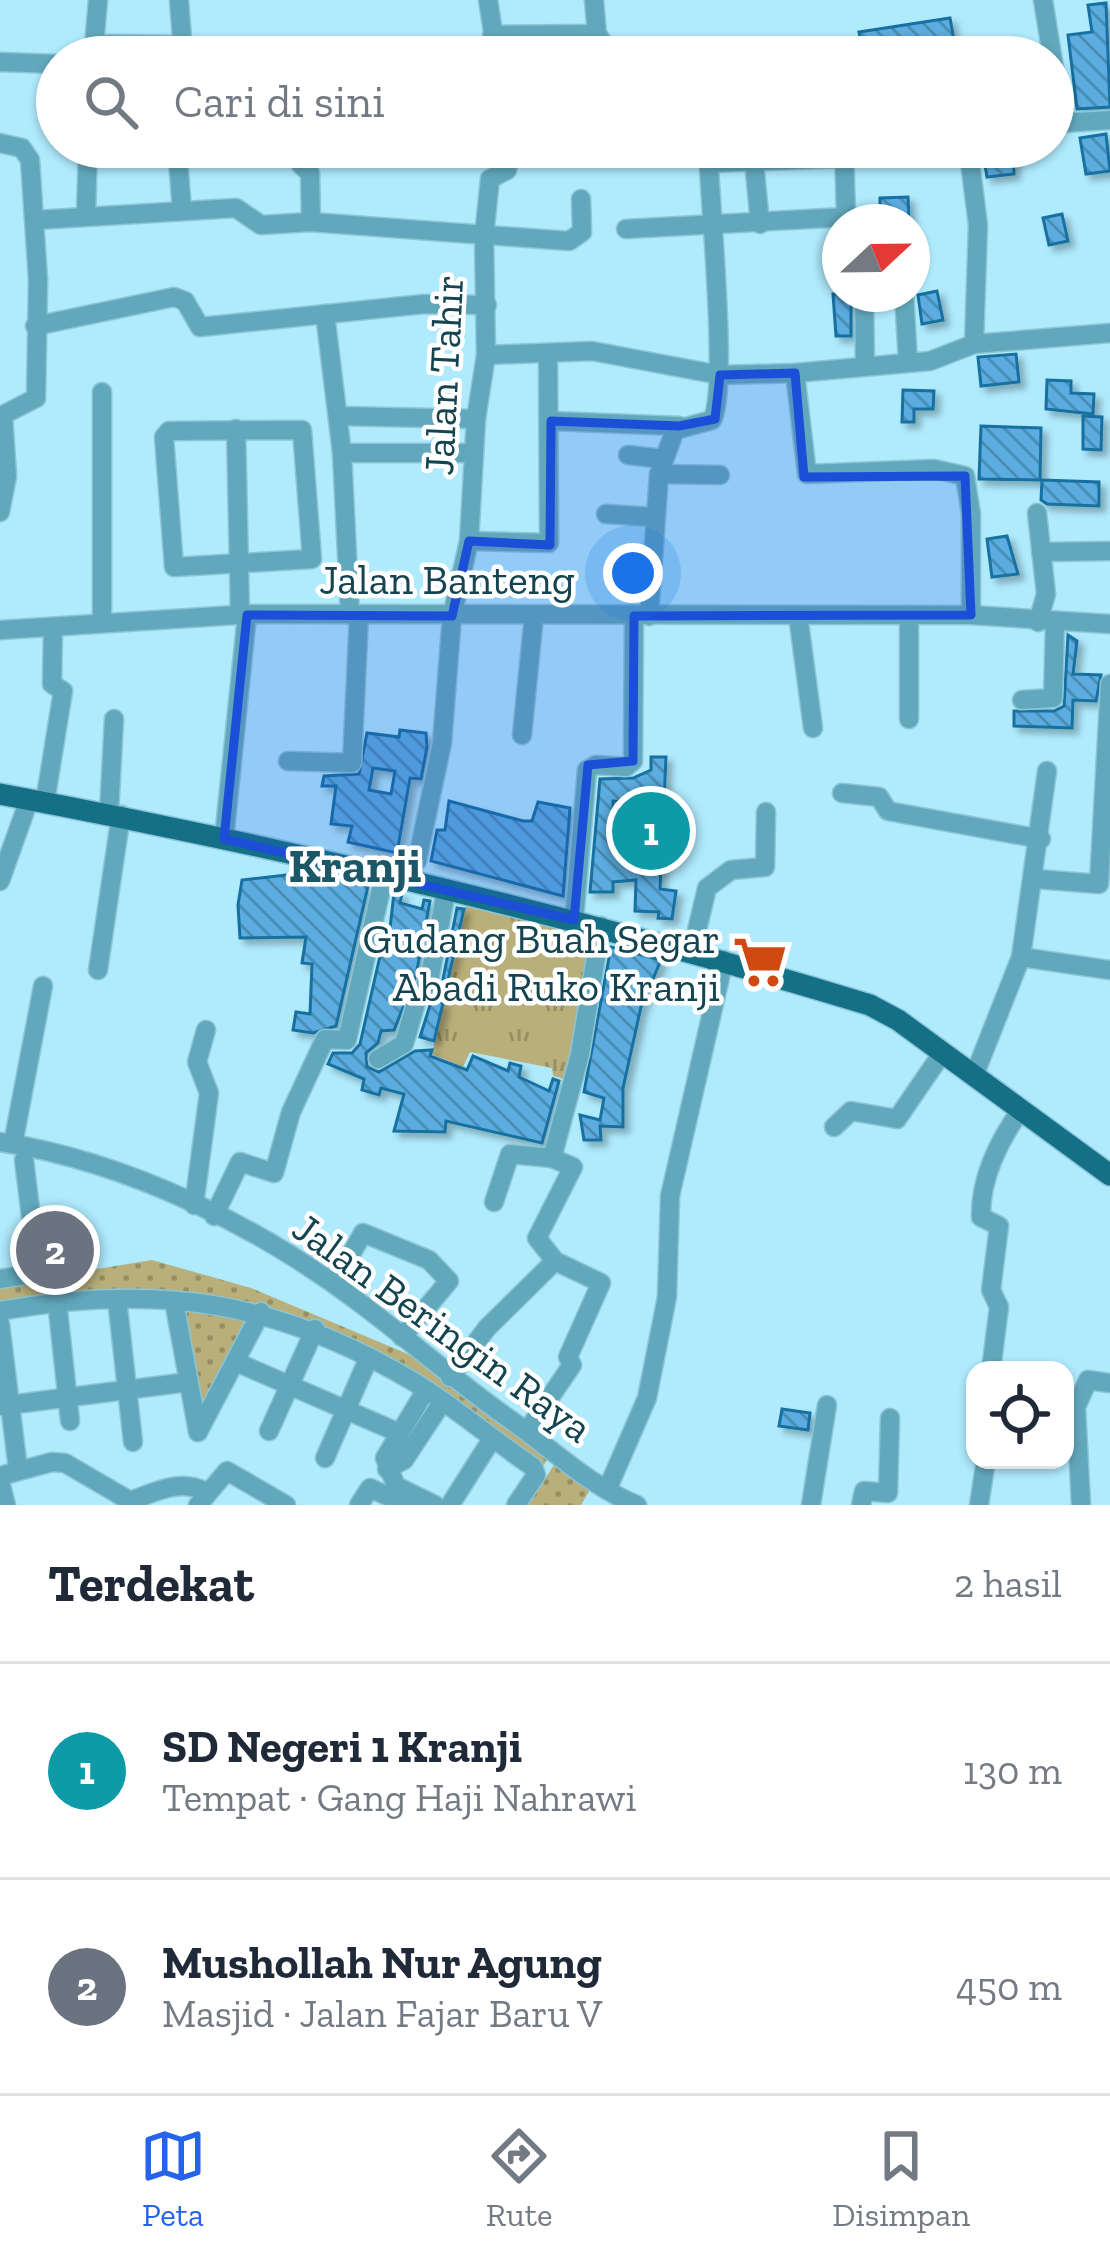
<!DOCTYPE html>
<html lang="id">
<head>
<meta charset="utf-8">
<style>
	:root { --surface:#fff; --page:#f6f6f7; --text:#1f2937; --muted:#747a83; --line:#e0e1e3; --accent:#2563eb }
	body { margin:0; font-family:"Zilla Slab",serif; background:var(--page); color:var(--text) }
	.controls { position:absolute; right:36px; bottom:36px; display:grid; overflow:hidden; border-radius:24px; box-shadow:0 3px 9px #0004 }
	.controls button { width:108px; height:108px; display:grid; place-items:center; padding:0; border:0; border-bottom:3px solid var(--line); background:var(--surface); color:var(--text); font:60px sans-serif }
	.compass { position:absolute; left:822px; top:204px; width:108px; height:108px; border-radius:50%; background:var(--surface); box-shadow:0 3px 9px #0004; rotate:68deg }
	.you { position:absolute; left:633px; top:573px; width:42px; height:42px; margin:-30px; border:9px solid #fff; border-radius:50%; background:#1a73e8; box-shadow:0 0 0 18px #1a73e833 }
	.badge { display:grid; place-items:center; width:78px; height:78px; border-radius:50%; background:var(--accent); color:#fff; font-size:39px; font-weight:700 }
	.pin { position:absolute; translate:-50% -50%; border:6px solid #fff; box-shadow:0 3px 12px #0006 }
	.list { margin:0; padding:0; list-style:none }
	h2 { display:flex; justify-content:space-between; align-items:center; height:156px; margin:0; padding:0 48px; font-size:51px }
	h2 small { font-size:39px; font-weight:400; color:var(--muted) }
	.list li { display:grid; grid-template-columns:78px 1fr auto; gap:36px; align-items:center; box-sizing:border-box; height:216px; padding:0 48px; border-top:3px solid var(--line) }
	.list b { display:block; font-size:45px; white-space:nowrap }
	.list p { margin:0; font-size:39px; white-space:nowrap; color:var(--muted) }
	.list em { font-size:39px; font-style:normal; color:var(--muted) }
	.icon { flex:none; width:66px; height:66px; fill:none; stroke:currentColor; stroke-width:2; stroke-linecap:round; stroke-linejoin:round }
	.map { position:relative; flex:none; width:1110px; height:1505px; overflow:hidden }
	.search { position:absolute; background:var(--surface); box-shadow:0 3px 9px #0004; left:36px; right:36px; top:36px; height:132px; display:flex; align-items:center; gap:30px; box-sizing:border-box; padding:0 42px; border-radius:66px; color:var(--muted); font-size:45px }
	.sheet { height:588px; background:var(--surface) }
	nav { display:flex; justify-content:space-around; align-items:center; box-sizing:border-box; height:168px; border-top:3px solid var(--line); background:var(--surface); font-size:33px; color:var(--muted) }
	nav a { display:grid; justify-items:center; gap:6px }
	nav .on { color:var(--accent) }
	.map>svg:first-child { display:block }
</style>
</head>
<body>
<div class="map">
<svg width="1110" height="1505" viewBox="0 0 1110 1505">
	<defs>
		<pattern id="grass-tufts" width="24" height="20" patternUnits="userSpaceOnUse" patternTransform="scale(3)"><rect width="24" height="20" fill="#b9af7a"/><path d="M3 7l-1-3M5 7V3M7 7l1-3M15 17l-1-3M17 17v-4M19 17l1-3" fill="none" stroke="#959066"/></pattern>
		<pattern id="park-dots" width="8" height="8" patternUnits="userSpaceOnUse" patternTransform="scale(3)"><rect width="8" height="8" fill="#b9af7a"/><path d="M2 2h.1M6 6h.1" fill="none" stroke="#959066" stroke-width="1.8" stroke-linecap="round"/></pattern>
		<pattern id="building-back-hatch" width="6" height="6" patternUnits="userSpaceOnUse" patternTransform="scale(3)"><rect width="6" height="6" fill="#5bacdf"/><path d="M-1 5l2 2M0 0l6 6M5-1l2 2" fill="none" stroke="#4a8eb7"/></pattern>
		<filter id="shadow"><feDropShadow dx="5.5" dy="5.5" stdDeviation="3" flood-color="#0004"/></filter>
	</defs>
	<rect width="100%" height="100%" fill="#afeafd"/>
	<path fill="url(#grass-tufts)" d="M 467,902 L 596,930 L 569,1080 L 553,1076 L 552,1068 L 470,1052 L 463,1067 L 432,1054 Z"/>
	<g fill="url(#park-dots)">
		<path d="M 152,1260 L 251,1288 L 422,1360 L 552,1453 L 541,1469 L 444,1397 L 261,1308 L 0,1305 L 0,1285 Z"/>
		<path d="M 178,1304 L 256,1313 L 201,1429 Z"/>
		<path d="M 556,1462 L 591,1488 L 581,1505 L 528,1505 Z"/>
	</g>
	<g fill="url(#building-back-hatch)" stroke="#1870a0" stroke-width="3" fill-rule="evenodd" filter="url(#shadow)">
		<path d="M 1106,3 L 1110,107 L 1077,109 L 1068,35 L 1092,32 L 1088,5 Z"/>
		<path d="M 950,18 L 957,57 L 924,57 L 923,51 L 900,55 L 899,48 L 863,54 L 859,32 Z"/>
		<path d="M 1106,134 L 1110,171 L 1086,174 L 1080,138 Z"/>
		<path d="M 982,147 L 1013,147 L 1014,174 L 987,177 Z"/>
		<path d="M 908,197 L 909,218 L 880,219 L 880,198 Z"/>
		<path d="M 1062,214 L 1068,241 L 1049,245 L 1043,218 Z"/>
		<path d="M 937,291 L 943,320 L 922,324 L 918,295 Z"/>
		<path d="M 833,294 L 851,294 L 851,336 L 836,336 Z"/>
		<path d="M 1016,354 L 1019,382 L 981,386 L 978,357 Z"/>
		<path d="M 1047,380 L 1071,381 L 1071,393 L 1094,394 L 1093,414 L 1046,409 Z"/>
		<path d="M 903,390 L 934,391 L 933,409 L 914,409 L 914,422 L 902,422 Z"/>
		<path d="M 1083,416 L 1102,417 L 1101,450 L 1083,449 Z"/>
		<path d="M 981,426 L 1041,428 L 1040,480 L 979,479 Z"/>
		<path d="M 1042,480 L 1099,482 L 1099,506 L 1047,504 L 1041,500 Z"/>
		<path d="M 1007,536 L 1018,574 L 992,577 L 987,539 Z"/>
		<path d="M 1068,635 L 1077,641 L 1073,674 L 1101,675 L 1096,701 L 1073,700 L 1072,728 L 1014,726 L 1014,711 L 1054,711 L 1064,706 Z"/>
		<path d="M 400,730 L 426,733 L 427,747 L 421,779 L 410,778 L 397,853 L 348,842 L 352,826 L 331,824 L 336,786 L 322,786 L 324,776 L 359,774 L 367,733 L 399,737 ZM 373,768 L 395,771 L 391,794 L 369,790 Z"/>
		<path d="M 651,757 L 666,757 L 660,889 L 676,891 L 672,919 L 658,918 L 659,912 L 635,911 L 636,880 L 613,882 L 613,892 L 590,892 L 600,779 L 633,778 L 651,770 ZM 613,801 L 641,803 L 639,836 L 613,835 Z"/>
		<path d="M 449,801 L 523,821 L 532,821 L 538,802 L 570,808 L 563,896 L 431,861 L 437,830 L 445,830 Z"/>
		<path d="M 304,873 L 368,886 L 336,1026 L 313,1033 L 293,1030 L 296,1012 L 310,1014 L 312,964 L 302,963 L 306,937 L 240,938 L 238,905 L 242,880 Z"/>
		<path d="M 394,893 L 402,894 L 400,903 L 422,909 L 424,900 L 430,901 L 416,975 L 394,1030 L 381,1031 L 378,1043 L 366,1053 L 367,1067 L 379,1072 L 415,1051 L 432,1050 L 430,1056 L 467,1070 L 473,1056 L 508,1071 L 510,1063 L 521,1066 L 519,1077 L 549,1091 L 553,1079 L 559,1081 L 542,1143 L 446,1121 L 445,1132 L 394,1131 L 404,1094 L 381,1088 L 379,1095 L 362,1090 L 364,1079 L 328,1064 L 333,1053 L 352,1053 L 360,1044 L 380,956 L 387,955 Z"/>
		<path d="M 457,908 L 464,909 L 448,980 L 443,979 Z"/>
		<path d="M 611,947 L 661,960 L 641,1007 L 623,1088 L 623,1127 L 600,1126 L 601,1140 L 584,1140 L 580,1115 L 600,1120 L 604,1098 L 584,1092 Z"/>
		<path d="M 432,999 L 443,1003 L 434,1041 L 420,1037 Z"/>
		<path d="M 65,1232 L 69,1263 L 50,1264 L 47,1235 Z"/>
		<path d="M 782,1409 L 810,1413 L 808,1430 L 779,1426 Z"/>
	</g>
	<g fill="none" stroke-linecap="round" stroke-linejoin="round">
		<defs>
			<g id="minor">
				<path d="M 179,0 L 183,52"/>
				<path d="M 488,0 L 497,57"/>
				<path d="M 594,0 L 597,34 L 613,57"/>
				<path d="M 1043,0 L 1063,123 L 1110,120"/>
				<path d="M 492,35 L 597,34"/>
				<path d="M 95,44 L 183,45"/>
				<path d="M 93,57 L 98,0"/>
				<path d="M 0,62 L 57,64"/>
				<path d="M 0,143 L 22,148 L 30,160 L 38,280 L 36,398 L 3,415 L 7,476 L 0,512"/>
				<path d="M 177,147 L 182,211"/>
				<path d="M 299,147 L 301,165 L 310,173 L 311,222"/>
				<path d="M 968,147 L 978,225 L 974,344"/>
				<path d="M 754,161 L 760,224"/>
				<path d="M 708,163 L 844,158"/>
				<path d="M 86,213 L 88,147"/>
				<path d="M 36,220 L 236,208 L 261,225 L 311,222 L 569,241 L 582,232 L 581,199"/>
				<path d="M 626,229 L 846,217 L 844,147"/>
				<path d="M 864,294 L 865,366"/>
				<path d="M 904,294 L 908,362"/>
				<path d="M 325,314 L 342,453 L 350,615"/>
				<path d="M 35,326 L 174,297 L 185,301 L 200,327 L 424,304 L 487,305"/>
				<path d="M 486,355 L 592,351 L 720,375 L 795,373 L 930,361 L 974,344 L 1110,333"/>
				<path d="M 795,373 L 807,474 L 934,469 L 965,476 L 971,514 L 971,615"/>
				<path d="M 338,416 L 476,419"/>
				<path d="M 551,421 L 679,426"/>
				<path d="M 236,429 L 240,614"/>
				<path d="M 302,430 L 312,559 L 174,567 L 164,437 L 169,431 Z"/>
				<path d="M 342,453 L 474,453"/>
				<path d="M 628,455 L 664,459"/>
				<path d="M 659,474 L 720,475"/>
				<path d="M 1037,513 L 1046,594 L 1038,622"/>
				<path d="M 606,514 L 653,517"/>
				<path d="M 469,541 L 549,543 L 548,355"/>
				<path d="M 1041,552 L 1110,551"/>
				<path d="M 798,615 L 813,728"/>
				<path d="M 909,615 L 909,719"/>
				<path d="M 649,616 L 659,474 L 675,430 L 712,420 C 729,389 709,196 708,147"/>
				<path d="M 102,621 L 102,392"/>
				<path d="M 0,630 L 252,614 L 971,615 L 1110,624"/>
				<path d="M 1022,700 L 1053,698 L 1055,624"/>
				<path d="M 522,735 L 534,615"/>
				<path d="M 288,761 L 352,763 L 359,615"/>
				<path d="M 842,793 L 879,797 L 888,811 L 1041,839"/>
				<path d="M 45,802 L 63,691 L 52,684 L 53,627"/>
				<path d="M 109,813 L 114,719"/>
				<path d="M 224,839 L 247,615"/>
				<path d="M 417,861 L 442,743 L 452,616 L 469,541 L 476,419 L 486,355 L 484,236 L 490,179 L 507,170 L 512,147"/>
				<path d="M 1036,879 L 1099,884 L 1110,684"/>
				<path d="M 0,881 L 29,800"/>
				<path d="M 574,920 L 587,770 L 596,765 L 626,767 L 633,761 L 634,616"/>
				<path d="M 692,951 L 707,888 L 731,870 L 765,867 L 766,812"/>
				<path d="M 1021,957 L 1110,970"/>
				<path d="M 98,970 L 121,815"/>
				<path d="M 378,1059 L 404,1044 L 418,996 L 429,981 L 446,892"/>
				<path d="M 974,1076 L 1021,957 L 1047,771"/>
				<path d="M 834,1127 L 851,1111 L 897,1119 L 943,1052"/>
				<path d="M 0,1142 C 129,1162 261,1227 364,1306 C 413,1343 458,1383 508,1418 C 550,1447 589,1486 637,1505"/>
				<path d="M 13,1144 L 43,986"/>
				<path d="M 494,1202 L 510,1154 L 552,1158"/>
				<path d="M 194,1205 L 209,1093 L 197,1062 L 206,1030"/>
				<path d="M 214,1216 L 240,1162 L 274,1173 L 291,1112 L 325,1039 L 347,1040 L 384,876"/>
				<path d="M 0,1279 L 38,1273 L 24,1160"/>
				<path d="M 334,1284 L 363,1233 L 429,1260 L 449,1281 L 402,1337"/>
				<path d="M 117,1299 L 133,1442"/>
				<path d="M 57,1301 L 70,1421"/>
				<path d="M 174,1301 L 198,1432"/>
				<path d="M 0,1311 C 156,1283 277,1300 414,1382 C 455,1407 493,1440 533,1467 L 536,1475 L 516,1505"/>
				<path d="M 0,1324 L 17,1461"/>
				<path d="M 236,1362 L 397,1432"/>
				<path d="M 991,1370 L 999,1307 L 991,1290 L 999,1226 L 981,1217 C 980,1179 999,1140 1021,1110"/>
				<path d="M 450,1377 L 487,1328 L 555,1261"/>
				<path d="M 426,1390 L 385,1458 L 396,1486 L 435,1505"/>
				<path d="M 0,1406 L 188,1382"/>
				<path d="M 269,1431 L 315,1329"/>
				<path d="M 527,1431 L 572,1365 L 568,1357 L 601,1283 L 555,1261 L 537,1238 L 573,1167 L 552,1158 L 580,1054 L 601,926"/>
				<path d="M 198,1432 L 261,1312"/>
				<path d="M 325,1458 L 369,1357"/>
				<path d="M 387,1469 L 404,1460 L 443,1401"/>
				<path d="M 0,1476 L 52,1462 L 65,1463 L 137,1505"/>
				<path d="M 0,1482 L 6,1505"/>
				<path d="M 607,1490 L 647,1398 L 667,1297 L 670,1196 L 724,960"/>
				<path d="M 130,1501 C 156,1492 180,1478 206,1492"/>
				<path d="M 198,1505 L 227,1471 L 286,1505"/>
				<path d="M 359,1505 L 370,1488 L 407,1505"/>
				<path d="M 450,1505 L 492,1439"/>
				<path d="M 811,1505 L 827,1405"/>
				<path d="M 861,1505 L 864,1491 L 888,1493 L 890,1418"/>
				<path d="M 979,1505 L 986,1460"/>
				<path d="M 1081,1505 L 1076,1407 L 1088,1380 L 1110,1383"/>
			</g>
			<path id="major" d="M 0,794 C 293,849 585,918 870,1005 L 898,1020 L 1110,1175"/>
		</defs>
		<use href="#minor" stroke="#8dc5d7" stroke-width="21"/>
		<use href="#major" stroke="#8dc5d7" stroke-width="24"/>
		<use href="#minor" stroke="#62a8bc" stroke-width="18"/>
		<use href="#major" stroke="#137086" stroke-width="21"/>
	</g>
	<path fill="#1d4ed8" fill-opacity="0.2" stroke="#1d4ed8" stroke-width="9" stroke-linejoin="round" d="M 795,373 L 804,477 L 965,476 L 971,615 L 634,616 L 633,761 L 588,765 L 574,920 L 224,839 L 247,615 L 452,616 L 469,541 L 550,545 L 551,421 L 679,426 L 715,419 L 720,375 Z"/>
	<defs>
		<symbol id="supermarket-bare" viewBox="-9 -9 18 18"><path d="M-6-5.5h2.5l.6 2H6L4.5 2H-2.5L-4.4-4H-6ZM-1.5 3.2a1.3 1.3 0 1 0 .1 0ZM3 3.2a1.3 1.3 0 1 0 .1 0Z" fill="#d04913" stroke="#fff" stroke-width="2.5" paint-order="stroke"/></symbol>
	</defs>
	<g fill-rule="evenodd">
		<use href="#supermarket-bare" x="722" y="924" width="76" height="76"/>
	</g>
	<g text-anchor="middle" stroke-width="9" stroke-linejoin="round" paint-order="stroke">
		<g font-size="42" fill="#144450" stroke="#fff">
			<text transform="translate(443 375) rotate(-87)" y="15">Jalan Tahir</text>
			<text x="447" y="594">Jalan Banteng</text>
			<text transform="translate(443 1327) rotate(36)" y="15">Jalan Beringin Raya</text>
		</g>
		<g font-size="42" fill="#144450" stroke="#fff" text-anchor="end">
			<text x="720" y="953">Gudang Buah Segar<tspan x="720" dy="48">Abadi Ruko Kranji</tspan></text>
		</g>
		<g font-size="48" font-weight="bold" fill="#1b5767" stroke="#fff">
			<text x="355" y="882">Kranji</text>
		</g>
	</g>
</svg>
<div class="controls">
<button><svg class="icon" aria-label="locate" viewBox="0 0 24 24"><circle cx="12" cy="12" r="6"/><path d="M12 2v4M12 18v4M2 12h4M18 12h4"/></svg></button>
</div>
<svg class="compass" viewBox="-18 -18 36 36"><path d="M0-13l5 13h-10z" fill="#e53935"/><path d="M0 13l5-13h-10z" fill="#747a83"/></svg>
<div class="you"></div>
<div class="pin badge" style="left:651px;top:831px;background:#0f9aa8">1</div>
<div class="pin badge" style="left:55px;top:1250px;background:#6b7280">2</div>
<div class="search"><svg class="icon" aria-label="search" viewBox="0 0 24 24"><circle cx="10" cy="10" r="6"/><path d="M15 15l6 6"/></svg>Cari di sini</div>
</div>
<section class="sheet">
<h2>Terdekat<small>2 hasil</small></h2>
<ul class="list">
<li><span class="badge" style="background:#0f9aa8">1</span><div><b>SD Negeri 1 Kranji</b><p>Tempat · Gang Haji Nahrawi</p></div><em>130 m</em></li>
<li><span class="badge" style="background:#6b7280">2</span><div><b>Mushollah Nur Agung</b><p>Masjid · Jalan Fajar Baru V</p></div><em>450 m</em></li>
</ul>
</section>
<nav>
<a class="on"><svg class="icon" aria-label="map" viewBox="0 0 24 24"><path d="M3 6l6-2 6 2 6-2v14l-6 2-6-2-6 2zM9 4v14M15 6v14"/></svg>Peta</a>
<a><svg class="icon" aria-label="directions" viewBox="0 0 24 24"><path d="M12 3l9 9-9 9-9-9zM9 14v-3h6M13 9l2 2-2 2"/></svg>Rute</a>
<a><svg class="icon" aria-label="saved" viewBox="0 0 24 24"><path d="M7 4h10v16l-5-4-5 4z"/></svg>Disimpan</a>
</nav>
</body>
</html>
